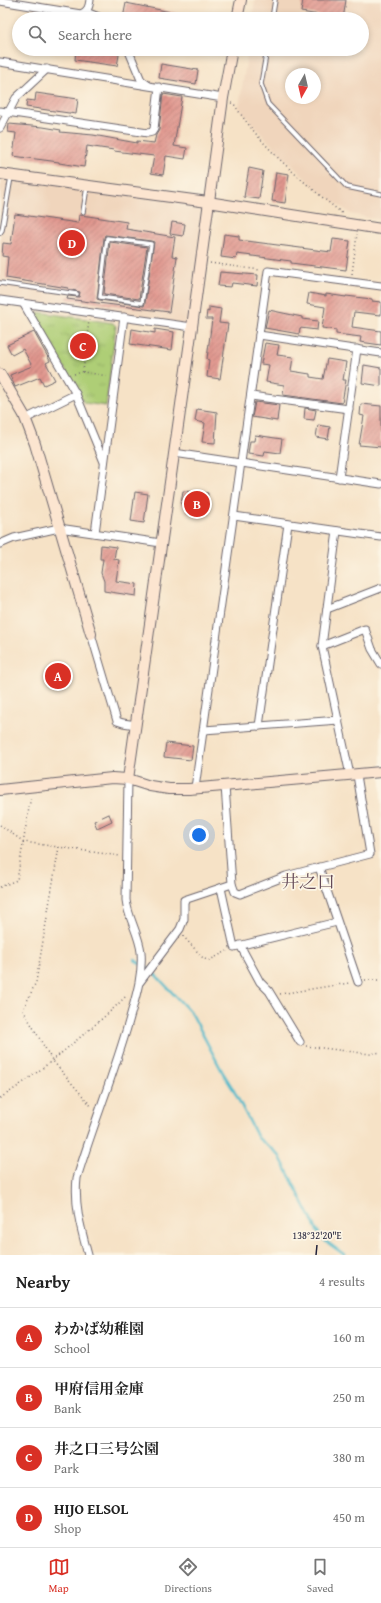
<!DOCTYPE html>
<html lang="en">
<head>
<meta charset="utf-8">
<style>
	:root { --surface:#fff; --page:#f2f2f2; --text:#222; --muted:#767676; --line:#e0e0e0; --accent:#d93025 }
	body { margin:0; font-family:"Gentium Book Plus","Noto Serif JP",serif; background:var(--page); color:var(--text) }
	.compass { position:absolute; left:285px; top:68px; width:36px; height:36px; border-radius:50%; background:var(--surface); box-shadow:0 2px 6px #0003; rotate:188deg }
	.you { position:absolute; left:199px; top:835px; width:14px; height:14px; margin:-10px; border:3px solid #fff; border-radius:50%; background:#1a73e8; box-shadow:0 0 0 6px #1a73e833 }
	.badge { display:grid; place-items:center; width:26px; height:26px; border-radius:50%; background:var(--accent); color:#fff; font-size:13px; font-weight:700 }
	.pin { position:absolute; translate:-50% -50%; border:2px solid #fff; box-shadow:0 1px 4px #0006 }
	.list { margin:0; padding:0; list-style:none }
	h2 { display:flex; justify-content:space-between; align-items:center; height:52px; margin:0; padding:0 16px; font-size:17px }
	h2 small { font-size:13px; font-weight:400; color:var(--muted) }
	.list li { display:grid; grid-template-columns:26px 1fr auto; gap:12px; align-items:center; box-sizing:border-box; height:60px; padding:0 16px; border-top:1px solid var(--line) }
	.list b { display:block; font-size:15px; white-space:nowrap }
	.list p { margin:0; font-size:13px; white-space:nowrap; color:var(--muted) }
	.list em { font-size:13px; font-style:normal; color:var(--muted) }
	.icon { flex:none; width:22px; height:22px; fill:none; stroke:currentColor; stroke-width:2; stroke-linecap:round; stroke-linejoin:round }
	.map { position:relative; flex:none; width:381px; height:1255px; overflow:hidden }
	.search { position:absolute; background:var(--surface); box-shadow:0 2px 6px #0003; left:12px; right:12px; top:12px; height:44px; display:flex; align-items:center; gap:10px; box-sizing:border-box; padding:0 14px; border-radius:22px; color:var(--muted); font-size:15px }
	.sheet { height:292px; background:var(--surface) }
	nav { display:flex; justify-content:space-around; align-items:center; box-sizing:border-box; height:56px; border-top:1px solid var(--line); background:var(--surface); font-size:11px; color:var(--muted) }
	nav a { display:grid; justify-items:center; gap:2px }
	nav .on { color:var(--accent) }
	.map>svg:first-child { display:block }
</style>
</head>
<body>
<div class="map">
<svg width="381" height="1255" viewBox="0 0 381 1255">
	<defs>
		<pattern id="grass-tufts" width="24" height="20" patternUnits="userSpaceOnUse"><rect width="24" height="20" fill="#aece76"/><path d="M3 7l-1-3M5 7V3M7 7l1-3M15 17l-1-3M17 17v-4M19 17l1-3" fill="none" stroke="#95b167"/></pattern>
		<pattern id="building-hatch" width="6" height="6" patternUnits="userSpaceOnUse"><rect width="6" height="6" fill="#e0958d"/><path d="M-1 1l2-2M0 6l6-6M5 7l2-2" fill="none" stroke="#b57974"/></pattern>
	</defs>
	<rect width="100%" height="100%" fill="#fcf5e5"/>
	<filter id="ink" filterUnits="userSpaceOnUse"><feTurbulence type="fractalNoise" baseFrequency=".025" numOctaves="2"/><feDisplacementMap in="SourceGraphic" scale="8" xChannelSelector="R" yChannelSelector="G"/><feConvolveMatrix kernelMatrix="1 2 1 2 8 2 1 2 1" color-interpolation-filters="sRGB"/></filter>
	<filter id="wash" filterUnits="userSpaceOnUse"><feTurbulence type="fractalNoise" baseFrequency=".012" numOctaves="4" result="noise"/><feDisplacementMap in="SourceGraphic" scale="16" xChannelSelector="R" yChannelSelector="G"/><feGaussianBlur stdDeviation="0.9" result="paint"/><feColorMatrix in="noise" values="0 0 0 0 0 0 0 0 0 0 0 0 0 0 0 0 0 1.4 0 .05"/><feComposite in="paint" operator="in"/></filter>
	<g filter="url(#wash)">
		<rect width="100%" height="100%" fill="#f6e2c6"/>
		<g fill="#f0d5bc" fill-rule="evenodd">
			<path d="M 255,0 L 381,0 L 381,220 L 351,214 L 312,185 L 264,137 L 239,107 L 248,49 L 362,49 L 362,19 L 252,19 ZM 291,74 L 315,74 L 315,98 L 291,98 Z"/>
			<path d="M 0,174 L 208,202 L 192,327 L 0,300 Z"/>
		</g>
		<path fill="url(#grass-tufts)" stroke="#687858" d="M 39,312 L 113,323 L 116,326 L 106,406 L 84,403 L 36,317 Z"/>
		<g fill="none" stroke-linecap="round" stroke-linejoin="round">
			<path stroke="#4eb9cb" stroke-width="2.5" d="M 135,960 L 153,972 L 192,1014 L 223,1073 L 233,1089 L 258,1138 L 279,1155 L 321,1238 L 345,1255"/>
		</g>
		<g id="blocks">
			<g fill="url(#building-hatch)" fill-rule="evenodd">
				<path d="M 303,0 L 346,0 L 343,19 L 301,12 Z"/>
				<path d="M 126,3 L 190,16 L 189,19 L 130,19 L 123,18 Z"/>
				<path d="M 76,49 L 115,49 L 119,55 L 117,66 L 75,60 Z"/>
				<path d="M 161,64 L 198,70 L 196,84 L 159,78 Z"/>
				<path d="M 36,93 L 78,99 L 76,114 L 26,107 L 27,100 L 35,101 Z"/>
				<path d="M 163,94 L 182,97 L 174,146 L 187,148 L 185,159 L 166,156 L 163,175 L 151,173 L 154,156 L 114,151 L 114,150 L 87,146 L 84,167 L 59,163 L 59,162 L 13,156 L 16,133 L 8,132 L 9,124 L 43,127 L 61,130 L 60,132 L 93,135 L 137,143 L 137,141 L 154,143 L 156,135 L 159,130 Z"/>
				<path d="M 249,168 L 263,171 L 259,199 L 244,197 Z"/>
				<path d="M 276,172 L 289,174 L 285,203 L 272,201 Z"/>
				<path d="M 15,214 L 78,223 L 79,215 L 88,216 L 127,222 L 126,229 L 175,237 L 172,256 L 177,257 L 169,312 L 67,299 L 68,296 L 79,297 L 80,292 L 68,289 L 68,288 L 6,278 L 8,257 L 2,256 L 3,243 L 11,244 ZM 105,235 L 151,241 L 154,242 L 145,303 L 144,306 L 100,300 L 97,299 L 104,238 Z"/>
				<path d="M 172,222 L 185,224 L 183,236 L 170,234 Z"/>
				<path d="M 224,234 L 239,236 L 239,240 L 331,252 L 333,239 L 350,241 L 346,270 L 291,263 L 291,261 L 237,254 L 236,259 L 221,257 Z"/>
				<path d="M 110,242 L 147,247 L 139,299 L 104,294 Z"/>
				<path d="M 220,272 L 258,275 L 257,286 L 232,283 L 231,287 L 218,286 Z"/>
				<path d="M 309,293 L 326,296 L 326,294 L 346,297 L 346,296 L 372,299 L 372,301 L 381,302 L 381,315 L 354,312 L 352,327 L 381,331 L 381,345 L 360,342 L 361,337 L 336,334 L 336,330 L 322,328 L 325,307 L 307,304 Z"/>
				<path d="M 209,307 L 221,309 L 219,323 L 228,324 L 220,379 L 207,377 L 209,360 L 207,359 L 212,319 L 206,319 L 207,311 L 209,312 Z"/>
				<path d="M 269,310 L 302,317 L 302,319 L 318,321 L 317,330 L 300,328 L 299,334 L 265,328 Z"/>
				<path d="M 132,329 L 155,333 L 155,329 L 174,332 L 172,350 L 130,344 Z"/>
				<path d="M 34,332 L 50,361 L 46,363 L 55,380 L 44,385 L 40,377 L 15,387 L 10,375 L 32,366 L 23,349 L 12,355 L 7,345 Z"/>
				<path d="M 265,343 L 279,345 L 277,355 L 293,357 L 291,371 L 310,374 L 310,377 L 323,379 L 327,359 L 346,362 L 343,380 L 346,380 L 342,403 L 283,395 L 284,385 L 266,382 L 269,365 L 261,364 Z"/>
				<path d="M 364,365 L 381,368 L 381,386 L 362,383 Z"/>
				<path d="M 255,402 L 279,405 L 277,421 L 252,417 Z"/>
				<path d="M 361,404 L 381,406 L 381,447 L 359,445 L 364,416 L 360,415 Z"/>
				<path d="M 305,408 L 316,410 L 314,420 L 304,419 Z"/>
				<path d="M 197,409 L 217,412 L 215,443 L 202,442 L 205,423 L 195,421 Z"/>
				<path d="M 318,425 L 330,427 L 328,439 L 316,437 Z"/>
				<path d="M 255,435 L 282,439 L 280,453 L 265,451 L 264,456 L 248,454 L 250,441 L 254,441 Z"/>
				<path d="M 183,491 L 208,493 L 206,515 L 187,512 L 187,505 L 181,504 Z"/>
				<path d="M 135,492 L 148,494 L 144,523 L 131,521 Z"/>
				<path d="M 101,545 L 116,547 L 114,559 L 119,560 L 116,581 L 137,584 L 136,596 L 104,591 L 104,581 L 101,573 L 103,559 L 100,559 Z"/>
				<path d="M 166,743 L 193,746 L 191,760 L 164,757 Z"/>
				<path d="M 109,814 L 112,821 L 97,828 L 94,821 Z"/>
			</g>
		</g>
	</g>
	<g filter="url(#ink)">
		<use href="#blocks" fill-opacity="0" stroke="#6c656c" stroke-width="1"/>
		<g fill="none" stroke-linecap="round" stroke-linejoin="round">
			<defs>
				<g id="lane">
					<path d="M 272,19 L 275,0"/>
					<path d="M 267,49 L 261,84 L 268,104 L 347,187 L 381,194"/>
					<path d="M 83,212 L 87,187"/>
					<path d="M 0,233 L 2,230 L 11,177"/>
					<path d="M 107,238 L 151,244 L 142,303 L 100,297 Z"/>
					<path d="M 0,283 L 77,294"/>
				</g>
				<g id="street">
					<path d="M 0,1 L 81,14 C 88,11 89,7 90,0"/>
					<path d="M 86,12 L 104,19"/>
					<path d="M 128,49 L 141,80 L 148,85"/>
					<path d="M 0,62 L 223,98"/>
					<path d="M 0,111 L 148,133 L 152,132 L 154,129 L 159,87"/>
					<path d="M 0,128 L 16,98 L 47,69"/>
					<path d="M 0,300 L 192,327"/>
					<path d="M 23,303 L 76,394 L 104,462"/>
					<path d="M 259,335 L 381,353"/>
					<path d="M 251,396 L 349,409"/>
					<path d="M 25,419 L 76,394"/>
					<path d="M 174,453 L 381,484"/>
					<path d="M 339,478 L 357,349"/>
					<path d="M 234,516 L 381,537"/>
					<path d="M 337,531 L 322,646 L 350,775"/>
					<path d="M 95,533 L 124,317"/>
					<path d="M 0,544 L 14,538 L 59,528 L 161,543"/>
					<path d="M 327,609 L 381,588"/>
					<path d="M 91,634 L 117,721 L 123,723 L 136,725"/>
					<path d="M 322,646 L 365,629 L 372,649 L 381,664"/>
					<path d="M 259,726 L 288,524"/>
					<path d="M 204,730 L 339,720"/>
					<path d="M 195,788 L 268,271 L 381,286"/>
					<path d="M 319,867 L 358,982"/>
					<path d="M 232,884 L 235,892 L 240,894 L 286,876 L 370,854 L 357,775"/>
					<path d="M 221,888 L 234,947 L 337,922"/>
					<path d="M 240,945 L 260,982 L 269,991 L 300,1042"/>
					<path d="M 140,982 L 180,929 L 184,919 L 184,900 L 232,884 L 225,786"/>
					<path d="M 88,1255 C 81,1229 74,1205 77,1178 C 93,1125 114,1074 129,1021 C 135,999 143,976 141,952 C 139,934 128,918 126,900 L 128,779"/>
				</g>
				<g id="secondary">
					<path d="M 237,19 L 241,0"/>
					<path d="M 0,174 L 208,202 L 381,229"/>
					<path d="M 0,374 L 24,415 L 35,444 L 91,634"/>
					<path d="M 128,779 L 192,327 L 223,98 L 232,49"/>
					<path d="M 0,790 L 112,778 L 128,779 L 150,786 L 169,789 L 189,789 L 381,772"/>
				</g>
			</defs>
			<use href="#lane" stroke="#6c656c" stroke-width="5.5"/>
			<use href="#street" stroke="#6c656c" stroke-width="9"/>
			<use href="#secondary" stroke="#6c656c" stroke-width="12"/>
			<g stroke="#6c656c" stroke-width="1.5" stroke-dasharray="1 3" stroke-linecap="butt">
				<path d="M 231,103 L 234,104 C 262,148 303,182 343,214"/>
				<path d="M 210,263 L 260,270"/>
				<path d="M 352,274 L 357,234"/>
				<path d="M 83,372 L 89,320"/>
				<path d="M 74,374 L 83,372 L 108,376"/>
				<path d="M 0,825 L 24,842 L 120,856"/>
				<path d="M 59,847 L 36,982 L 23,1010 L 52,1060 L 92,1107"/>
				<path d="M 0,887 L 17,880 L 31,796"/>
				<path d="M 183,936 L 204,959 L 210,960 L 227,951"/>
				<path d="M 365,980 L 381,980"/>
				<path d="M 280,994 L 349,983"/>
				<path d="M 306,1046 L 370,1054 L 381,1052"/>
				<path d="M 0,1098 C 23,1084 44,1067 65,1050 C 86,1032 108,1015 127,995"/>
			</g>
			<use href="#lane" stroke="#fff" stroke-width="3.5"/>
			<use href="#street" stroke="#fff" stroke-width="7"/>
			<use href="#secondary" stroke="#fce5d0" stroke-width="10"/>
		</g>
	</g>
	<path fill="none" stroke="#22223b" stroke-width="1.5" d="M 316,1255 L 317,1245"/>
	<g text-anchor="middle" stroke-width="3.5" stroke-linejoin="round" paint-order="stroke">
		<g font-size="18" fill="#644a58" stroke="#fcf5e5">
			<text x="308" y="888">井之口</text>
		</g>
	</g>
	<g font-size="10" text-anchor="middle" fill="#22223b" stroke="#fcf5e5" stroke-width="3.5" stroke-linejoin="round" paint-order="stroke">
		<text x="317" y="1239">138°32'20"E</text>
	</g>
</svg>
<svg class="compass" viewBox="-18 -18 36 36"><path d="M0-13l5 13h-10z" fill="#e53935"/><path d="M0 13l5-13h-10z" fill="#767676"/></svg>
<div class="you"></div>
<div class="pin badge" style="left:58px;top:676px">A</div>
<div class="pin badge" style="left:197px;top:504px">B</div>
<div class="pin badge" style="left:83px;top:346px">C</div>
<div class="pin badge" style="left:72px;top:243px">D</div>
<div class="search"><svg class="icon" aria-label="search" viewBox="0 0 24 24"><circle cx="10" cy="10" r="6"/><path d="M15 15l6 6"/></svg>Search here</div>
</div>
<section class="sheet">
<h2>Nearby<small>4 results</small></h2>
<ul class="list">
<li><span class="badge">A</span><div><b>わかば幼稚園</b><p>School</p></div><em>160 m</em></li>
<li><span class="badge">B</span><div><b>甲府信用金庫</b><p>Bank</p></div><em>250 m</em></li>
<li><span class="badge">C</span><div><b>井之口三号公園</b><p>Park</p></div><em>380 m</em></li>
<li><span class="badge">D</span><div><b>HIJO ELSOL</b><p>Shop</p></div><em>450 m</em></li>
</ul>
</section>
<nav>
<a class="on"><svg class="icon" aria-label="map" viewBox="0 0 24 24"><path d="M3 6l6-2 6 2 6-2v14l-6 2-6-2-6 2zM9 4v14M15 6v14"/></svg>Map</a>
<a><svg class="icon" aria-label="directions" viewBox="0 0 24 24"><path d="M12 3l9 9-9 9-9-9zM9 14v-3h6M13 9l2 2-2 2"/></svg>Directions</a>
<a><svg class="icon" aria-label="saved" viewBox="0 0 24 24"><path d="M7 4h10v16l-5-4-5 4z"/></svg>Saved</a>
</nav>
</body>
</html>
